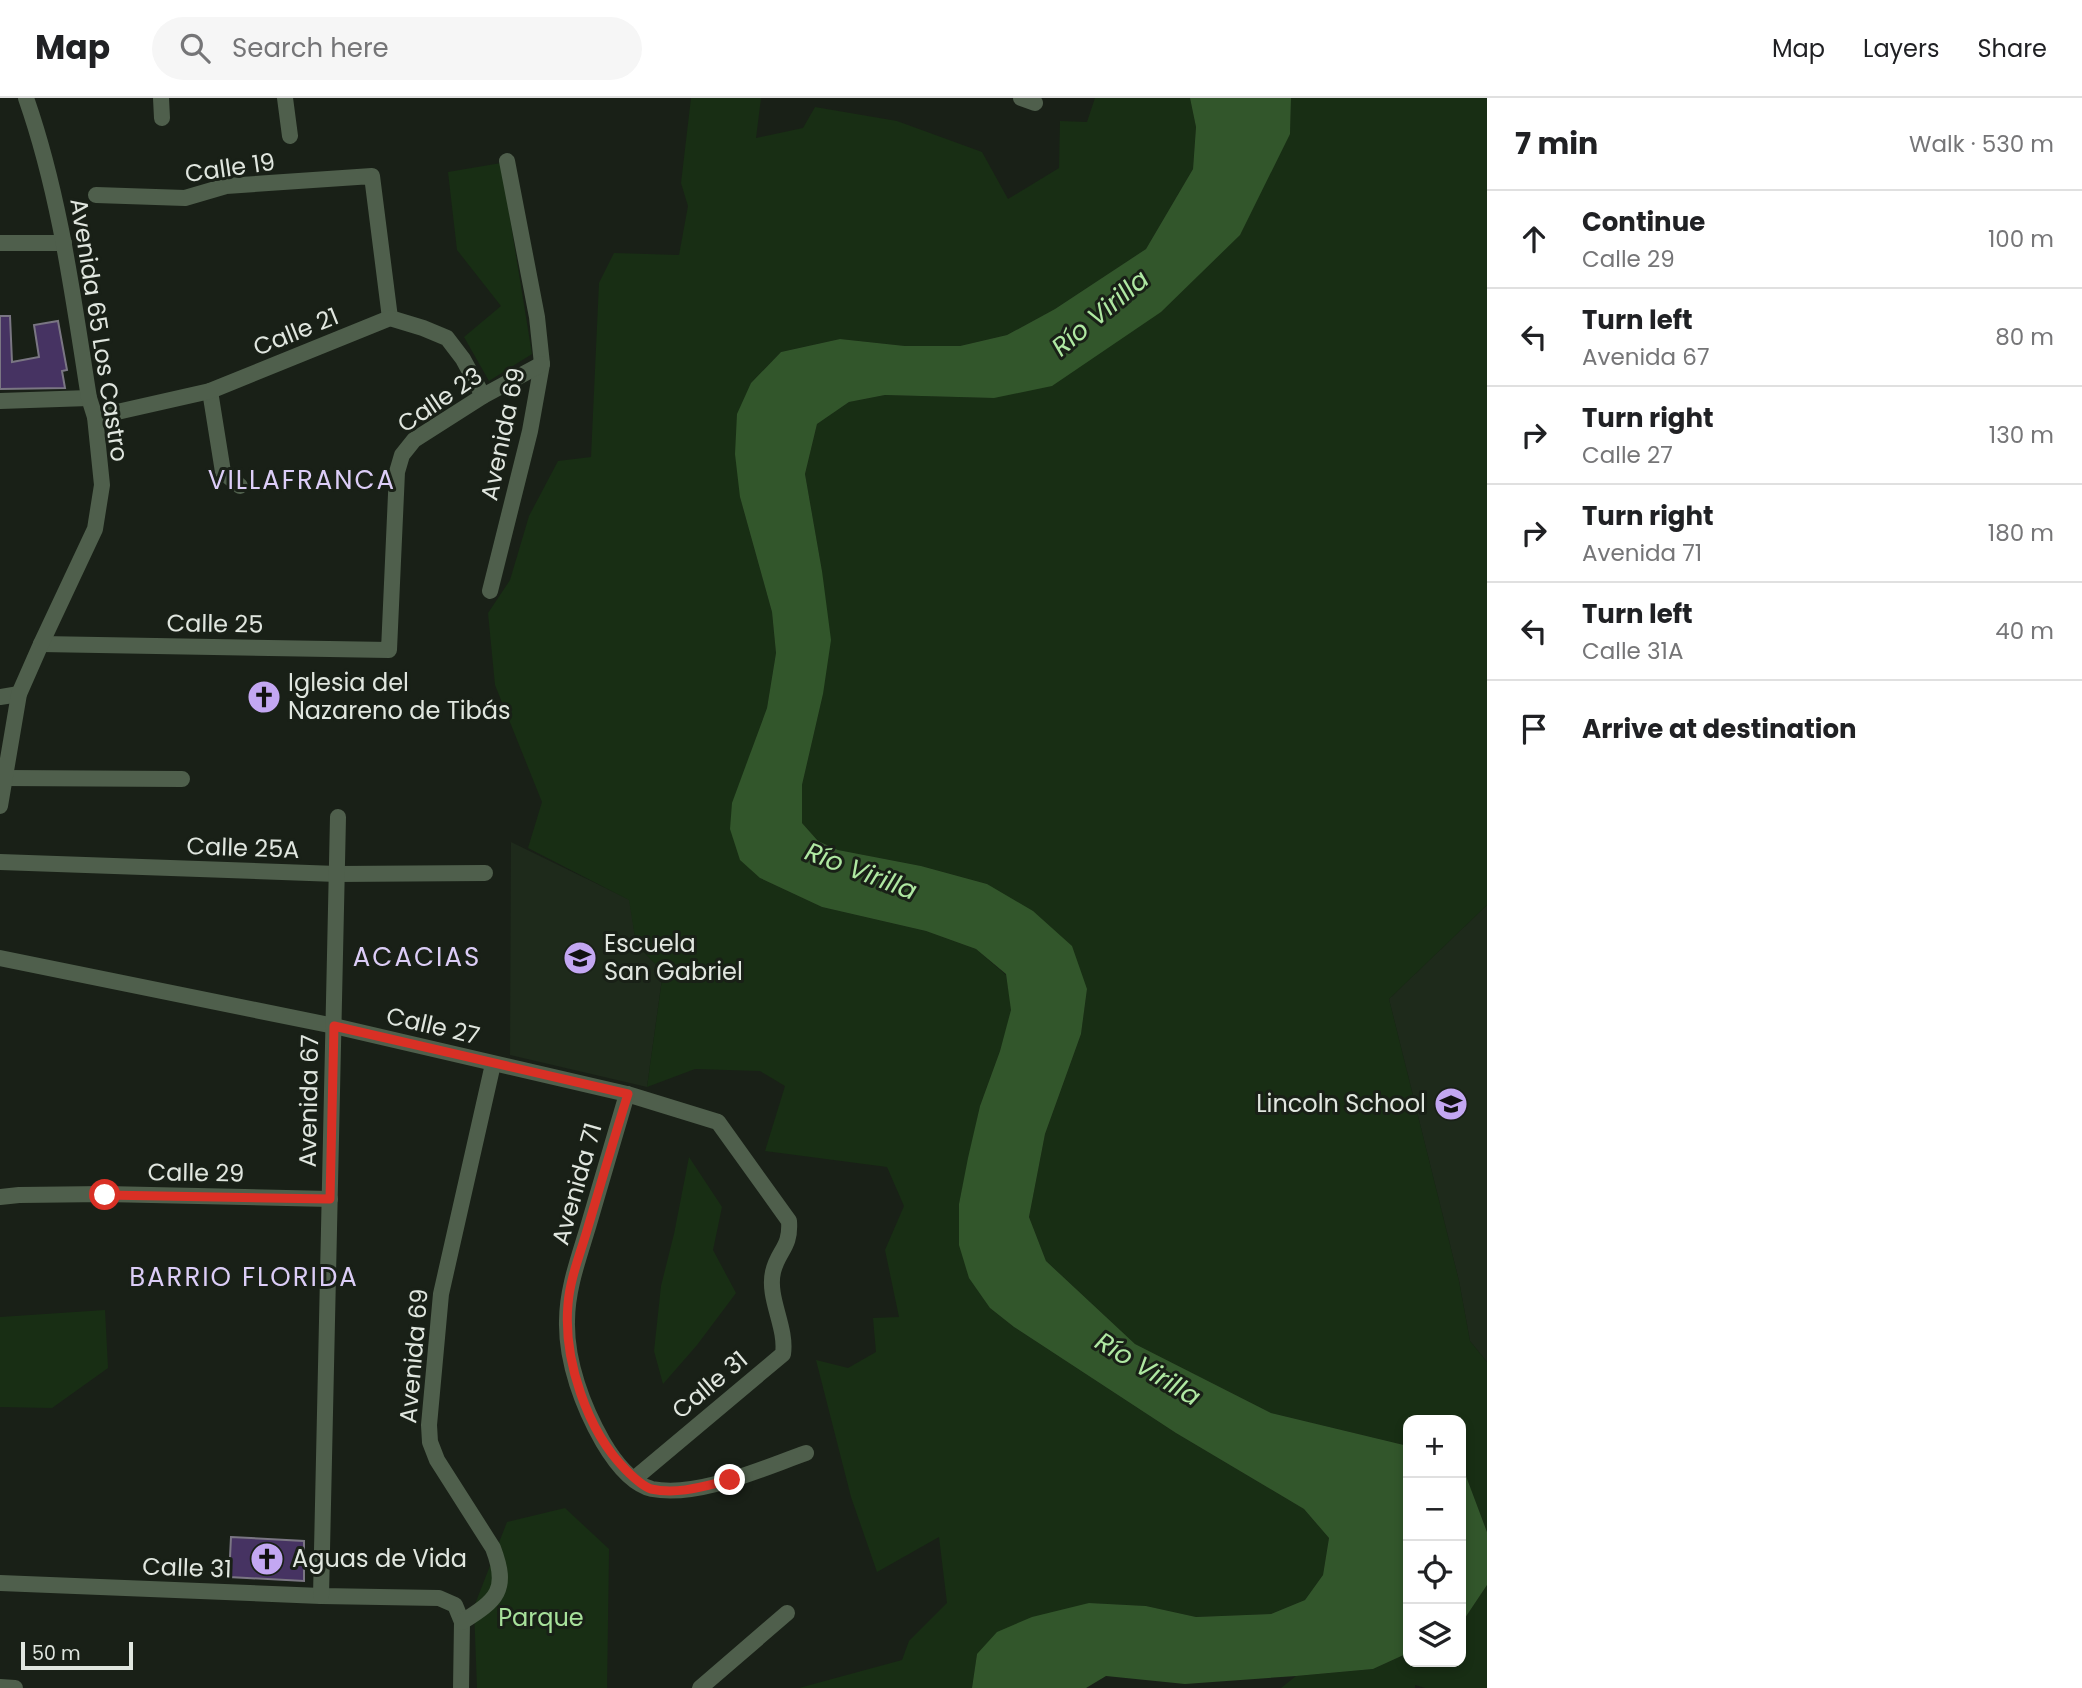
<!DOCTYPE html>
<html lang="en">
<head>
<meta charset="utf-8">
<style>
	:root { --surface:#fff; --page:#f6f6f6; --text:#202124; --muted:#757577; --line:#e0e0e0 }
	body { margin:0; font-family:Poppins,sans-serif; background:var(--page); color:var(--text) }
	.controls { position:absolute; right:21px; bottom:21px; display:grid; overflow:hidden; border-radius:14px; box-shadow:0 4px 10px #0003 }
	.controls button { width:63px; height:63px; display:grid; place-items:center; padding:0; border:0; border-bottom:2px solid var(--line); background:var(--surface); color:var(--text); font:35px sans-serif }
	.scale { position:absolute; left:21px; bottom:18px; width:112px; box-sizing:border-box; padding-left:7px; border:4px solid #e0e6df; border-top:0; font-size:19px; line-height:24px; white-space:nowrap; color:#e0e6df; -webkit-text-stroke:5px #192017; paint-order:stroke }
	.stop { position:absolute; width:21px; height:21px; margin:-16px; border:5px solid #d93025; border-radius:50%; background:#fff }
	.stop.end { background:#d93025; border-color:#fff; box-shadow:0 2px 7px #0008 }
	.list { margin:0; padding:0; list-style:none }
	h2 { display:flex; justify-content:space-between; align-items:center; height:91px; margin:0; padding:0 28px; font-size:30px }
	h2 small { font-size:23px; font-weight:400; color:var(--muted) }
	.list li { display:grid; grid-template-columns:46px 1fr auto; gap:21px; align-items:center; box-sizing:border-box; height:98px; padding:0 28px; border-top:2px solid var(--line) }
	.list b { display:block; font-size:26px; white-space:nowrap }
	.list p { margin:0; font-size:23px; white-space:nowrap; color:var(--muted) }
	.list em { font-size:23px; font-style:normal; color:var(--muted) }
	.icon { flex:none; width:38px; height:38px; fill:none; stroke:currentColor; stroke-width:2; stroke-linecap:round; stroke-linejoin:round }
	.map { position:relative; flex:none; width:1487px; height:1590px; overflow:hidden }
	header { display:flex; align-items:center; gap:42px; box-sizing:border-box; height:98px; padding:0 35px; background:var(--surface); border-bottom:2px solid var(--line) }
	header strong { font-size:33px }
	nav { display:flex; gap:38px; margin-inline-start:auto; font-size:24px }
	.search { width:490px; height:63px; background:var(--page); display:flex; align-items:center; gap:18px; box-sizing:border-box; padding:0 24px; border-radius:38px; color:var(--muted); font-size:26px }
	main { display:flex }
	aside { flex:1; background:var(--surface) }
	.map>svg:first-child { display:block }
</style>
</head>
<body>
<header>
<strong>Map</strong>
<div class="search"><svg class="icon" aria-label="search" viewBox="0 0 24 24"><circle cx="10" cy="10" r="6"/><path d="M15 15l6 6"/></svg>Search here</div>
<nav><a>Map</a><a>Layers</a><a>Share</a></nav>
</header>
<main>
<div class="map">
<svg width="1487" height="1590" viewBox="0 0 1487 1590">
	<rect width="100%" height="100%" fill="#192017"/>
	<g fill="#1e2a1b">
		<path d="M 511,744 L 630,802 L 636,846 L 663,874 L 647,989 L 510,957 Z"/>
		<path d="M 1487,807 L 1487,1264 L 1470,1243 L 1459,1183 L 1389,901 Z"/>
	</g>
	<g fill="#182e14">
		<path d="M 691,0 L 761,0 L 756,40 L 803,30 L 815,9 L 897,23 L 982,54 L 1008,101 L 1059,70 L 1060,23 L 1087,24 L 1095,0 L 1190,0 L 1196,29 L 1193,71 L 1146,151 L 1055,211 L 1007,237 L 960,248 L 905,248 L 840,241 L 781,254 L 751,285 L 740,399 L 772,514 L 776,555 L 767,610 L 751,654 L 760,780 L 822,809 L 926,833 L 976,851 L 1006,877 L 1012,912 L 1000,953 L 980,1008 L 959,1106 L 990,1210 L 1014,1229 L 1176,1335 L 1304,1411 L 1329,1440 L 1323,1477 L 1305,1502 L 1271,1516 L 1196,1519 L 1146,1508 L 1089,1505 L 977,1556 L 972,1590 L 799,1590 L 902,1562 L 909,1543 L 947,1505 L 939,1439 L 877,1474 L 851,1399 L 816,1262 L 848,1270 L 876,1254 L 873,1220 L 899,1219 L 885,1152 L 904,1108 L 887,1069 L 765,1053 L 785,988 L 760,973 L 695,971 L 647,989 L 663,874 L 636,846 L 629,802 L 528,750 L 542,704 L 495,587 L 488,515 L 510,482 L 529,418 L 558,363 L 591,359 L 599,185 L 614,155 L 679,157 L 688,108 L 681,85 Z"/>
		<path d="M 1291,0 L 1487,0 L 1487,807 L 1389,901 L 1459,1183 L 1470,1243 L 1487,1264 L 1487,1434 L 1466,1378 L 1461,1374 L 1461,1322 L 1408,1322 L 1408,1348 L 1271,1315 L 1135,1246 L 1046,1163 L 1029,1119 L 1045,1036 L 1081,936 L 1087,891 L 987,786 L 921,768 L 838,752 L 818,743 L 802,725 L 802,687 L 823,596 L 822,473 L 805,376 L 817,326 L 849,304 L 885,297 L 994,300 L 1290,36 Z"/>
		<path d="M 501,65 L 532,256 L 489,283 L 464,239 L 501,208 L 457,152 L 448,74 Z"/>
		<path d="M 689,1059 L 722,1109 L 713,1152 L 736,1195 L 697,1247 L 663,1286 L 654,1253 L 661,1188 L 674,1136 Z"/>
		<path d="M 105,1212 L 108,1270 L 52,1310 L 0,1309 L 0,1219 Z"/>
		<path d="M 565,1410 L 609,1451 L 607,1590 L 477,1590 L 474,1509 L 507,1424 Z"/>
		<path d="M 1487,1479 L 1487,1590 L 1425,1590 L 1415,1587 L 1415,1590 L 1281,1590 L 1296,1578 L 1373,1571 L 1408,1555 L 1408,1564 L 1461,1564 L 1461,1526 L 1487,1487 Z"/>
	</g>
	<g fill="#32562b">
		<path d="M 1190,0 L 1291,0 L 1290,36 L 1240,137 L 1161,214 L 1052,288 L 994,300 L 885,297 L 849,304 L 817,326 L 805,376 L 822,473 L 831,542 L 823,596 L 802,687 L 802,725 L 818,743 L 838,752 L 921,768 L 987,786 L 1033,813 L 1072,848 L 1087,891 L 1081,936 L 1045,1036 L 1029,1119 L 1046,1163 L 1135,1246 L 1271,1315 L 1408,1348 L 1408,1555 L 1373,1571 L 1296,1578 L 1185,1586 L 1106,1578 L 1086,1590 L 972,1590 L 977,1556 L 997,1534 L 1032,1519 L 1089,1505 L 1146,1508 L 1196,1519 L 1271,1516 L 1305,1502 L 1323,1477 L 1329,1440 L 1304,1411 L 1176,1335 L 1014,1229 L 990,1210 L 969,1180 L 959,1147 L 959,1106 L 968,1060 L 980,1008 L 1000,953 L 1011,912 L 1006,876 L 976,851 L 926,833 L 822,809 L 760,780 L 740,762 L 730,731 L 732,705 L 767,610 L 776,555 L 772,514 L 740,399 L 735,356 L 737,316 L 751,285 L 781,254 L 840,241 L 905,248 L 960,248 L 1007,237 L 1055,211 L 1146,151 L 1193,71 L 1196,29 Z"/>
		<path d="M 1461,1374 L 1466,1378 L 1487,1434 L 1487,1487 L 1461,1526 Z"/>
	</g>
	<g fill="#463362" stroke="#7a7683" stroke-width="2">
		<path d="M 0,218 L 10,218 L 12,264 L 39,259 L 34,227 L 58,223 L 67,272 L 62,273 L 65,290 L 0,291 Z"/>
		<path d="M 231,1439 L 304,1443 L 304,1483 L 229,1479 Z"/>
	</g>
	<g fill="none" stroke-linecap="round" stroke-linejoin="round">
		<g stroke="#4f5f4c" stroke-width="16">
			<path d="M 161,0 L 162,20"/>
			<path d="M 285,0 L 290,38"/>
			<path d="M 1021,0 L 1035,5"/>
			<path d="M 96,97 L 185,100 L 226,88 L 372,78 L 390,220"/>
			<path d="M 0,145 L 64,145"/>
			<path d="M 210,293 L 223,374 L 240,388"/>
			<path d="M 0,303 L 89,300"/>
			<path d="M 95,319 L 210,293 L 390,220 L 423,230 L 447,240 L 463,261 L 483,298"/>
			<path d="M 490,493 L 530,333 L 542,266 L 537,219 L 507,63"/>
			<path d="M 41,546 L 389,552 L 397,374 L 402,357 L 414,342 L 483,298 L 542,266"/>
			<path d="M 0,599 L 19,596"/>
			<path d="M 4,680 L 182,681"/>
			<path d="M 0,708 L 19,596 L 41,546 L 95,431 L 102,387 L 95,319 L 89,300 C 73,199 60,97 26,0"/>
			<path d="M 0,764 L 337,776 L 485,775"/>
			<path d="M 0,860 L 334,928 L 627,996 L 718,1024 L 789,1123 C 791,1150 778,1152 773,1174 C 767,1200 787,1229 783,1256 L 634,1381"/>
			<path d="M 627,996 C 614,1041 601,1085 588,1129 C 579,1159 567,1191 567,1223 C 566,1264 583,1309 603,1344 C 613,1361 631,1386 652,1391 C 698,1400 763,1370 806,1355"/>
			<path d="M 0,1099 L 19,1097 L 105,1096 L 330,1101"/>
			<path d="M 0,1485 L 321,1498 L 439,1500 L 455,1507 L 462,1524 L 461,1590"/>
			<path d="M 321,1498 L 338,719"/>
			<path d="M 462,1524 C 497,1502 509,1492 493,1450 L 437,1362 L 430,1344 L 429,1327 L 441,1196 L 493,966"/>
			<path d="M 0,1589 L 15,1590"/>
			<path d="M 700,1590 L 787,1515"/>
		</g>
	</g>
	<g fill="none" stroke-linecap="round" stroke-linejoin="round">
		<path stroke="#d93025" stroke-width="9" d="M 105,1097 L 330,1101 L 334,928 L 628,996 C 614,1040 601,1085 588,1129 C 581,1154 570,1180 568,1206 C 563,1261 587,1333 626,1372 C 633,1379 642,1388 651,1391 C 678,1397 705,1388 730,1382"/>
	</g>
	<defs>
		<symbol id="church-disc" viewBox="-11 -11 22 22"><circle r="9.5" fill="#c3a7f2" stroke="#192017"/><path d="M-1.2-6h2.4v3.5h3.3v2.4h-3.3V6h-2.4V-.1h-3.3v-2.4h3.3Z" fill="#111"/></symbol>
		<symbol id="school-disc" viewBox="-11 -11 22 22"><circle r="9.5" fill="#c3a7f2" stroke="#192017"/><path d="M0-5L7-2L0 1L-7-2ZM-4 1L0 2.5L4 1V4Q0 6-4 4Z" fill="#111"/></symbol>
	</defs>
	<g fill-rule="evenodd">
		<use href="#church-disc" x="245" y="580" width="38" height="38"/>
		<use href="#school-disc" x="561" y="841" width="38" height="38"/>
		<use href="#school-disc" x="1432" y="987" width="38" height="38"/>
		<use href="#church-disc" x="248" y="1442" width="38" height="38"/>
	</g>
	<g text-anchor="middle" stroke-width="6" stroke-linejoin="round" paint-order="stroke">
		<g font-size="24" fill="#e0e6df" stroke="#192017">
			<text transform="translate(230 70) rotate(-8)" y="8">Calle 19</text>
			<text transform="translate(99 232) rotate(81)" y="8">Avenida 65 Los Castro</text>
			<text transform="translate(296 234) rotate(-22)" y="8">Calle 21</text>
			<text transform="translate(440 302) rotate(-34)" y="8">Calle 23</text>
			<text transform="translate(503 336) rotate(-78)" y="8">Avenida 69</text>
			<text transform="translate(215 526) rotate(1)" y="8">Calle 25</text>
			<text transform="translate(243 750) rotate(2)" y="8">Calle 25A</text>
			<text transform="translate(433 928) rotate(13)" y="8">Calle 27</text>
			<text transform="translate(309 1003) rotate(-89)" y="8">Avenida 67</text>
			<text transform="translate(196 1075) rotate(1)" y="8">Calle 29</text>
			<text transform="translate(577 1086) rotate(-74)" y="8">Avenida 71</text>
			<text transform="translate(414 1258) rotate(-85)" y="8">Avenida 69</text>
			<text transform="translate(710 1287) rotate(-40)" y="8">Calle 31</text>
			<text transform="translate(187 1470) rotate(2)" y="8">Calle 31</text>
		</g>
		<g font-size="24" fill="#e0e6df" stroke="#192017" text-anchor="start">
			<text x="288" y="593">Iglesia del<tspan x="288" dy="28">Nazareno de Tibás</tspan></text>
			<text x="604" y="854">Escuela<tspan x="604" dy="28">San Gabriel</tspan></text>
			<text x="1426" y="1014" text-anchor="end">Lincoln School</text>
			<text x="292" y="1469">Aguas de Vida</text>
		</g>
		<g font-size="24" fill="#a7e19b" stroke="#192017">
			<text x="541" y="1528">Parque</text>
		</g>
		<g font-size="26" font-style="italic" fill="#afe8a2" stroke="#192017">
			<text transform="translate(1100 215) rotate(-40)" y="9">Río Virilla</text>
			<text transform="translate(861 773) rotate(21)" y="9">Río Virilla</text>
			<text transform="translate(1148 1271) rotate(31)" y="9">Río Virilla</text>
		</g>
		<g font-size="26" letter-spacing="2" fill="#dccdf7" stroke="#192017">
			<text x="302" y="391">VILLAFRANCA</text>
			<text x="417" y="868">ACACIAS</text>
			<text x="244" y="1188">BARRIO FLORIDA</text>
		</g>
	</g>
</svg>
<div class="controls">
<button>+</button>
<button>−</button>
<button><svg class="icon" aria-label="locate" viewBox="0 0 24 24"><circle cx="12" cy="12" r="6"/><path d="M12 2v4M12 18v4M2 12h4M18 12h4"/></svg></button>
<button><svg class="icon" aria-label="layers" viewBox="0 0 24 24"><path d="M12 4l9 5-9 5-9-5zM3 14l9 5 9-5"/></svg></button>
</div>
<div class="scale">50 m</div>
<div class="stop" style="left:105px;top:1097px"></div>
<div class="stop end" style="left:730px;top:1382px"></div>
</div>
<aside>
<h2>7 min<small>Walk · 530 m</small></h2>
<ul class="list">
<li><svg class="icon" aria-label="ahead" viewBox="0 0 24 24"><path d="M12 20V5M6 11l6-6 6 6"/></svg><div><b>Continue</b><p>Calle 29</p></div><em>100 m</em></li>
<li><svg class="icon" aria-label="left" viewBox="0 0 24 24"><path d="M17 20v-9H6M10 6l-5 5 5 5"/></svg><div><b>Turn left</b><p>Avenida 67</p></div><em>80 m</em></li>
<li><svg class="icon" aria-label="right" viewBox="0 0 24 24"><path d="M7 20v-9h11M14 6l5 5-5 5"/></svg><div><b>Turn right</b><p>Calle 27</p></div><em>130 m</em></li>
<li><svg class="icon" aria-label="right" viewBox="0 0 24 24"><path d="M7 20v-9h11M14 6l5 5-5 5"/></svg><div><b>Turn right</b><p>Avenida 71</p></div><em>180 m</em></li>
<li><svg class="icon" aria-label="left" viewBox="0 0 24 24"><path d="M17 20v-9H6M10 6l-5 5 5 5"/></svg><div><b>Turn left</b><p>Calle 31A</p></div><em>40 m</em></li>
<li><svg class="icon" aria-label="arrive" viewBox="0 0 24 24"><path d="M6 21V4h12l-3 4 3 4H6"/></svg><div><b>Arrive at destination</b></div></li>
</ul>
</aside>
</main>
</body>
</html>
